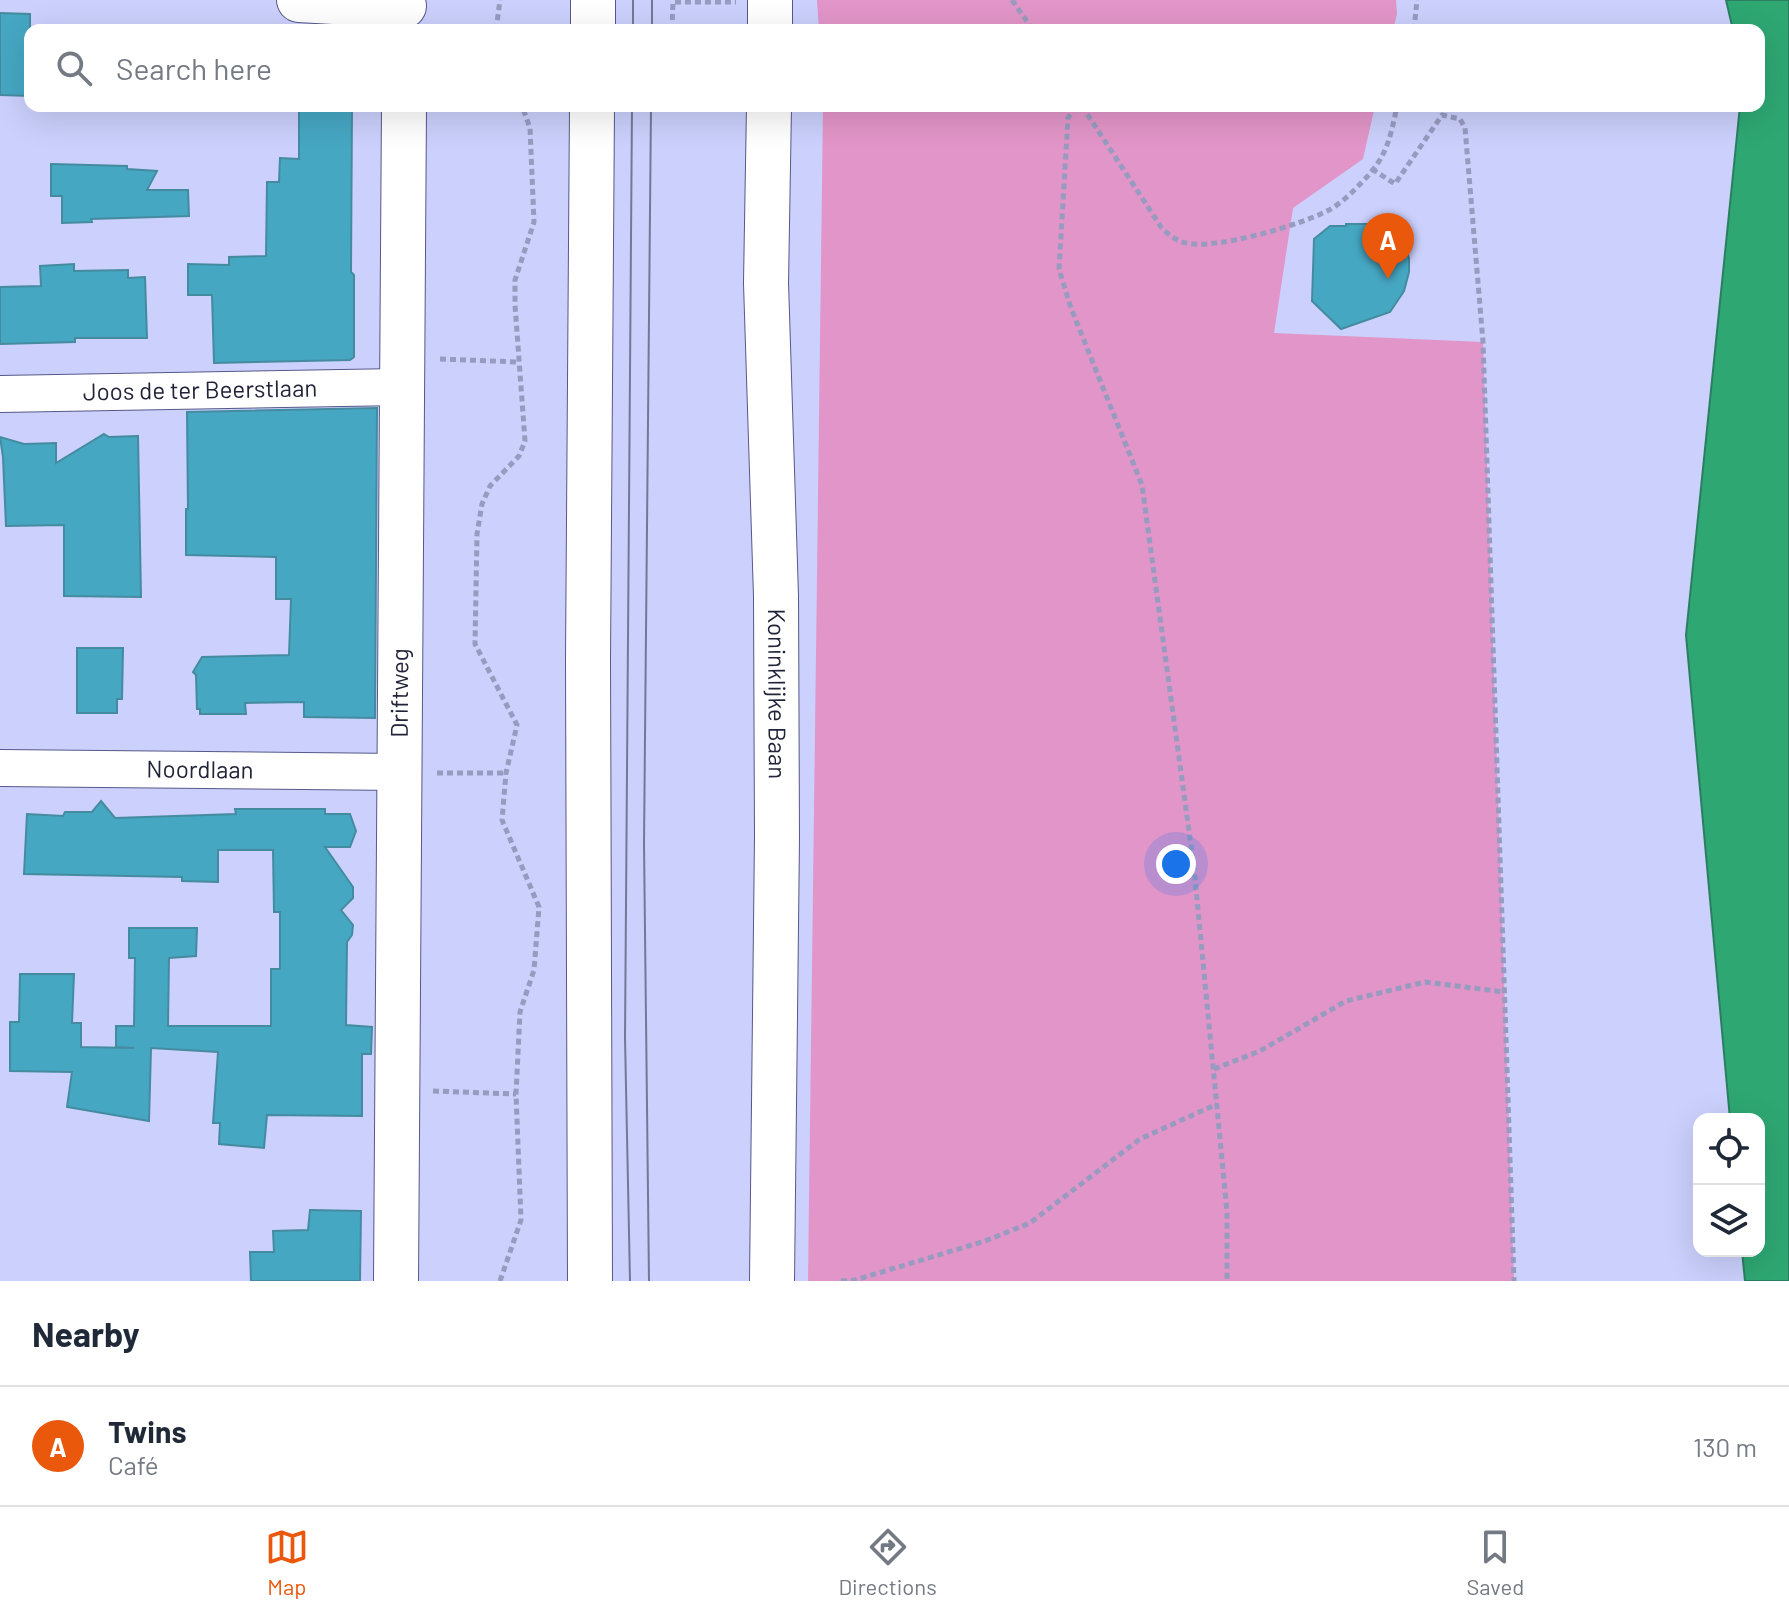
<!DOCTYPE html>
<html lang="en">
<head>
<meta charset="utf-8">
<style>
	:root { --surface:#fff; --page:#f6f6f7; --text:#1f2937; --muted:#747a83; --line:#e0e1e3; --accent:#ea580c }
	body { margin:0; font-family:Barlow,sans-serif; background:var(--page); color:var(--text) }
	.controls { position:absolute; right:24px; bottom:24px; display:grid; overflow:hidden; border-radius:16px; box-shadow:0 8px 32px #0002 }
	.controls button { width:72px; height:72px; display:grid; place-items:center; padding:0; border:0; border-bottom:2px solid var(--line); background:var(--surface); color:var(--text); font:40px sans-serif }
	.you { position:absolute; left:1176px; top:864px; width:28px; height:28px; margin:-20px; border:6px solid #fff; border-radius:50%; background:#1a73e8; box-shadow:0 0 0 12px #1a73e833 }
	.badge { display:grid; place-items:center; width:52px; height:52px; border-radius:50%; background:var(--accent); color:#fff; font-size:26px; font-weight:700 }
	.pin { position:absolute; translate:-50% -66px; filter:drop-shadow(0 2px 4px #0008) }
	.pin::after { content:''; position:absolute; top:42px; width:28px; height:24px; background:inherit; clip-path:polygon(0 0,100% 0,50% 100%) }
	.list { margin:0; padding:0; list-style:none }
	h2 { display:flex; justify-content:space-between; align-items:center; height:104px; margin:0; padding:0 32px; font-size:34px }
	h2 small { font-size:26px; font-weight:400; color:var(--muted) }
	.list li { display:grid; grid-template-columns:52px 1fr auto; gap:24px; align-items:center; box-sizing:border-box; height:120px; padding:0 32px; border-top:2px solid var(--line) }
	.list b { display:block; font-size:30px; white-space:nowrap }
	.list p { margin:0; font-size:26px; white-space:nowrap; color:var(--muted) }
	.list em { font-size:26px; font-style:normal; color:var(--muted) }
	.icon { flex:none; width:44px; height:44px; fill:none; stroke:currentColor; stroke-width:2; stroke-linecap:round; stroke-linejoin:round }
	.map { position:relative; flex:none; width:1789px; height:1281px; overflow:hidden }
	.search { position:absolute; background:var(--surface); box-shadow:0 8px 32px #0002; left:24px; right:24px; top:24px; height:88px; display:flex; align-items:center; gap:20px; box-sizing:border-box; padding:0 28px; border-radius:16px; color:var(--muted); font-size:30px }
	.sheet { height:224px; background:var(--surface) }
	nav { display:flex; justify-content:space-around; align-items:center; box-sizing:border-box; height:112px; border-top:2px solid var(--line); background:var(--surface); font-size:22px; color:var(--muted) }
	nav a { display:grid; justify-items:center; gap:4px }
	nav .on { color:var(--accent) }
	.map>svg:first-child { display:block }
</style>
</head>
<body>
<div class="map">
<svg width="1789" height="1281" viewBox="0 0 1789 1281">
	<rect width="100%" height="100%" fill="#cbd0fc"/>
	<g fill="#e295c8">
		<path d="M 817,0 L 1396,0 L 1397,14 L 1393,30 L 819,30 Z"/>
		<path d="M 823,106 L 1375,106 L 1363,159 L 1293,208 L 1274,333 L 1483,342 L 1514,1281 L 808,1281 Z"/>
	</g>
	<path fill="#2ea773" stroke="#2a7f61" stroke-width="2" d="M 1726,0 L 1789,0 L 1789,1281 L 1745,1281 L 1742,1251 L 1759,1251 L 1759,1119 L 1730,1119 L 1686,635 L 1740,106 L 1759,106 L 1759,30 L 1733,30 Z"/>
	<g fill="#46a7c3" stroke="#458ba0" stroke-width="2">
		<path d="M 0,13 L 30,14 L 30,96 L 0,95 Z"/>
		<path d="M 299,106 L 352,106 L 351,272 L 354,275 L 354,357 L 350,360 L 214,363 L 212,295 L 188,295 L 188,264 L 229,265 L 229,257 L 266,256 L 267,182 L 279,182 L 280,158 L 299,159 Z"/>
		<path d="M 51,164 L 127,166 L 127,169 L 157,171 L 147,190 L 188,190 L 189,216 L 91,219 L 92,222 L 62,223 L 62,196 L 51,196 Z"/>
		<path d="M 1346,224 L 1377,224 L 1378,239 L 1402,238 L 1409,258 L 1409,272 L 1404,291 L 1390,312 L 1341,329 L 1312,301 L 1314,239 L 1330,226 L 1346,226 Z"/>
		<path d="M 74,264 L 74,271 L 128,270 L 128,278 L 145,277 L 147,338 L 75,338 L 75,342 L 0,344 L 0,287 L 41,286 L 40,266 Z"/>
		<path d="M 377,408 L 375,718 L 304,717 L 304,702 L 245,703 L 246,714 L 200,714 L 200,709 L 197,709 L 196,675 L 193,672 L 202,657 L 289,655 L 291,599 L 276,599 L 276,557 L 186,555 L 186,509 L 188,509 L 187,412 Z"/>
		<path d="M 104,434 L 109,437 L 138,436 L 141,597 L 64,596 L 64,525 L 6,526 L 3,457 L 0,437 L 24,444 L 56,443 L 56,463 Z"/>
		<path d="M 77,648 L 123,648 L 122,699 L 117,699 L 117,713 L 77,713 Z"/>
		<path d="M 101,801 L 115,818 L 236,814 L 235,809 L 325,809 L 325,814 L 350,814 L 356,831 L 350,847 L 325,847 L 353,887 L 353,898 L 341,910 L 353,925 L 352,935 L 347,942 L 346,1025 L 372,1027 L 371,1054 L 362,1054 L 362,1116 L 267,1115 L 264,1148 L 219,1144 L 220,1123 L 213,1123 L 218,1052 L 151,1048 L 149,1121 L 67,1107 L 72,1072 L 10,1071 L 10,1022 L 19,1022 L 20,974 L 74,974 L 72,1023 L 81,1023 L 81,1047 L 134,1048 L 116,1047 L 116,1026 L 134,1026 L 135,958 L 129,958 L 129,928 L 197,928 L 196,956 L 169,958 L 168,1026 L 271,1026 L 271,969 L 280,969 L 280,912 L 274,912 L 273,850 L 218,850 L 218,882 L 182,881 L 182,877 L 24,874 L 27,814 L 63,816 L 65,812 L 92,812 Z"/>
		<path d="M 310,1210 L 361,1211 L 360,1281 L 251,1281 L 250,1252 L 274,1252 L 273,1231 L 308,1230 Z"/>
	</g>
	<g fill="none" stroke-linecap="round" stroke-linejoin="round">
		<defs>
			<g id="minor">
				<path id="s1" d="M 0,394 L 400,387"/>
				<path id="s2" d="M 0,768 L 400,772"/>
			</g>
			<g id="tertiary">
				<path d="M 299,0 L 404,6"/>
				<path id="s3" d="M 396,1281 L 404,106"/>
			</g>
			<g id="primary">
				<path d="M 593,30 L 593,0"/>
				<path d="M 770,30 L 770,0"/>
				<path id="s4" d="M 769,106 L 766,283 L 776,596 L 777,837 L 772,1281"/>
				<path d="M 590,1281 L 588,660 L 592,106"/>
			</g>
		</defs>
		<use href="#minor" stroke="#565989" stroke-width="38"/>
		<use href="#tertiary" stroke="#565989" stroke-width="46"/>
		<use href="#primary" stroke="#565989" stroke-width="46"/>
		<g stroke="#979bc0" stroke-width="5" stroke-dasharray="6 4" stroke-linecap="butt">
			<path d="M 1012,0 L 1033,30"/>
			<path d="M 496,30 L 500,0"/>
			<path d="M 672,30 L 673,2 L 736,2"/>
			<path d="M 1414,30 L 1417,0"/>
			<path d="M 1076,106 L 1068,118 L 1059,269 L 1071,308 L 1142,485 L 1194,868 L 1227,1212 L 1227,1281"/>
			<path d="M 1082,106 L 1161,227 C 1168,234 1176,241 1186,243 C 1216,250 1301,225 1329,210 C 1340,204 1353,192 1362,182 C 1387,157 1390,139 1397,106"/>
			<path d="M 1372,169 L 1395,184 L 1442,115 L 1460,119 L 1465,128 L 1483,342 L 1514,1281"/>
			<path d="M 440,359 L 519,362"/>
			<path d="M 437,773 L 506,773"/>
			<path d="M 1214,1069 L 1260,1051 L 1346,1001 L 1425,982 L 1504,992"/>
			<path d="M 433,1091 L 516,1094"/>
			<path d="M 500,1281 L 521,1220 L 516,1094 L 520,1012 L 534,970 L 539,907 L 502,820 L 506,773 L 517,725 L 475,644 L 477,534 L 482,504 L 490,486 L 519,456 L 525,441 L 515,305 L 515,280 L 534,222 L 530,128 L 522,106"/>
			<path d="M 841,1281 L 855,1280 L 985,1241 L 1030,1223 L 1140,1139 L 1217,1104"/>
		</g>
		<use href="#minor" stroke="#fff" stroke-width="36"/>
		<use href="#tertiary" stroke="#fff" stroke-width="44"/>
		<use href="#primary" stroke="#fff" stroke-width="44"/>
		<g stroke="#747898" stroke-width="2">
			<path d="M 633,30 L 633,0"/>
			<path d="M 652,30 L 652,0"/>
			<path d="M 630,1281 L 625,1038 L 632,106"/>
			<path d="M 649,1281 L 644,844 L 651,106"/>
		</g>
	</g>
	<g text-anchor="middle" stroke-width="8" stroke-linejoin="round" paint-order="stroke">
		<g font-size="24" fill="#212338" stroke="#cbd0fc">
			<text dy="8" stroke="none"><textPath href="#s1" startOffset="200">Joos de ter Beerstlaan</textPath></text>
			<text dy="8" stroke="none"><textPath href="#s3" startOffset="588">Driftweg</textPath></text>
			<text dy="8" stroke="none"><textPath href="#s4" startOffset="588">Koninklijke Baan</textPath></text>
			<text dy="8" stroke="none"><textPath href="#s2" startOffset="200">Noordlaan</textPath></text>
		</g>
	</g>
</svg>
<div class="controls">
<button><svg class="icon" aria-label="locate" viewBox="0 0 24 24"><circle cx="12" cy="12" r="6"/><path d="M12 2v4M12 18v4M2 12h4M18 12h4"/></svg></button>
<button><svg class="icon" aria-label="layers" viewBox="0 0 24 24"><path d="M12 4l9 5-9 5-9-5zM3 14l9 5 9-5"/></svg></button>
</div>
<div class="you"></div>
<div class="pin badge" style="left:1388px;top:279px">A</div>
<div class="search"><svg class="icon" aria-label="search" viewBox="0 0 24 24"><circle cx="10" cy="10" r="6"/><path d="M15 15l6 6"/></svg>Search here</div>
</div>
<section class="sheet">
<h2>Nearby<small></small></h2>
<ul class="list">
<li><span class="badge">A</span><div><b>Twins</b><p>Café</p></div><em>130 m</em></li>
</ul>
</section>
<nav>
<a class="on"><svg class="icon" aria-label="map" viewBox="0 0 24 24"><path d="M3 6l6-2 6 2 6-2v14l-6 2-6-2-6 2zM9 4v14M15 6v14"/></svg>Map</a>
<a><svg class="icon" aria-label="directions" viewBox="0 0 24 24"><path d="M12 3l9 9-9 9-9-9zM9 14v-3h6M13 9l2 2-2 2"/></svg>Directions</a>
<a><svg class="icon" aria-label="saved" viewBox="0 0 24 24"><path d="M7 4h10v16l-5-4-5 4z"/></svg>Saved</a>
</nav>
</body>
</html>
